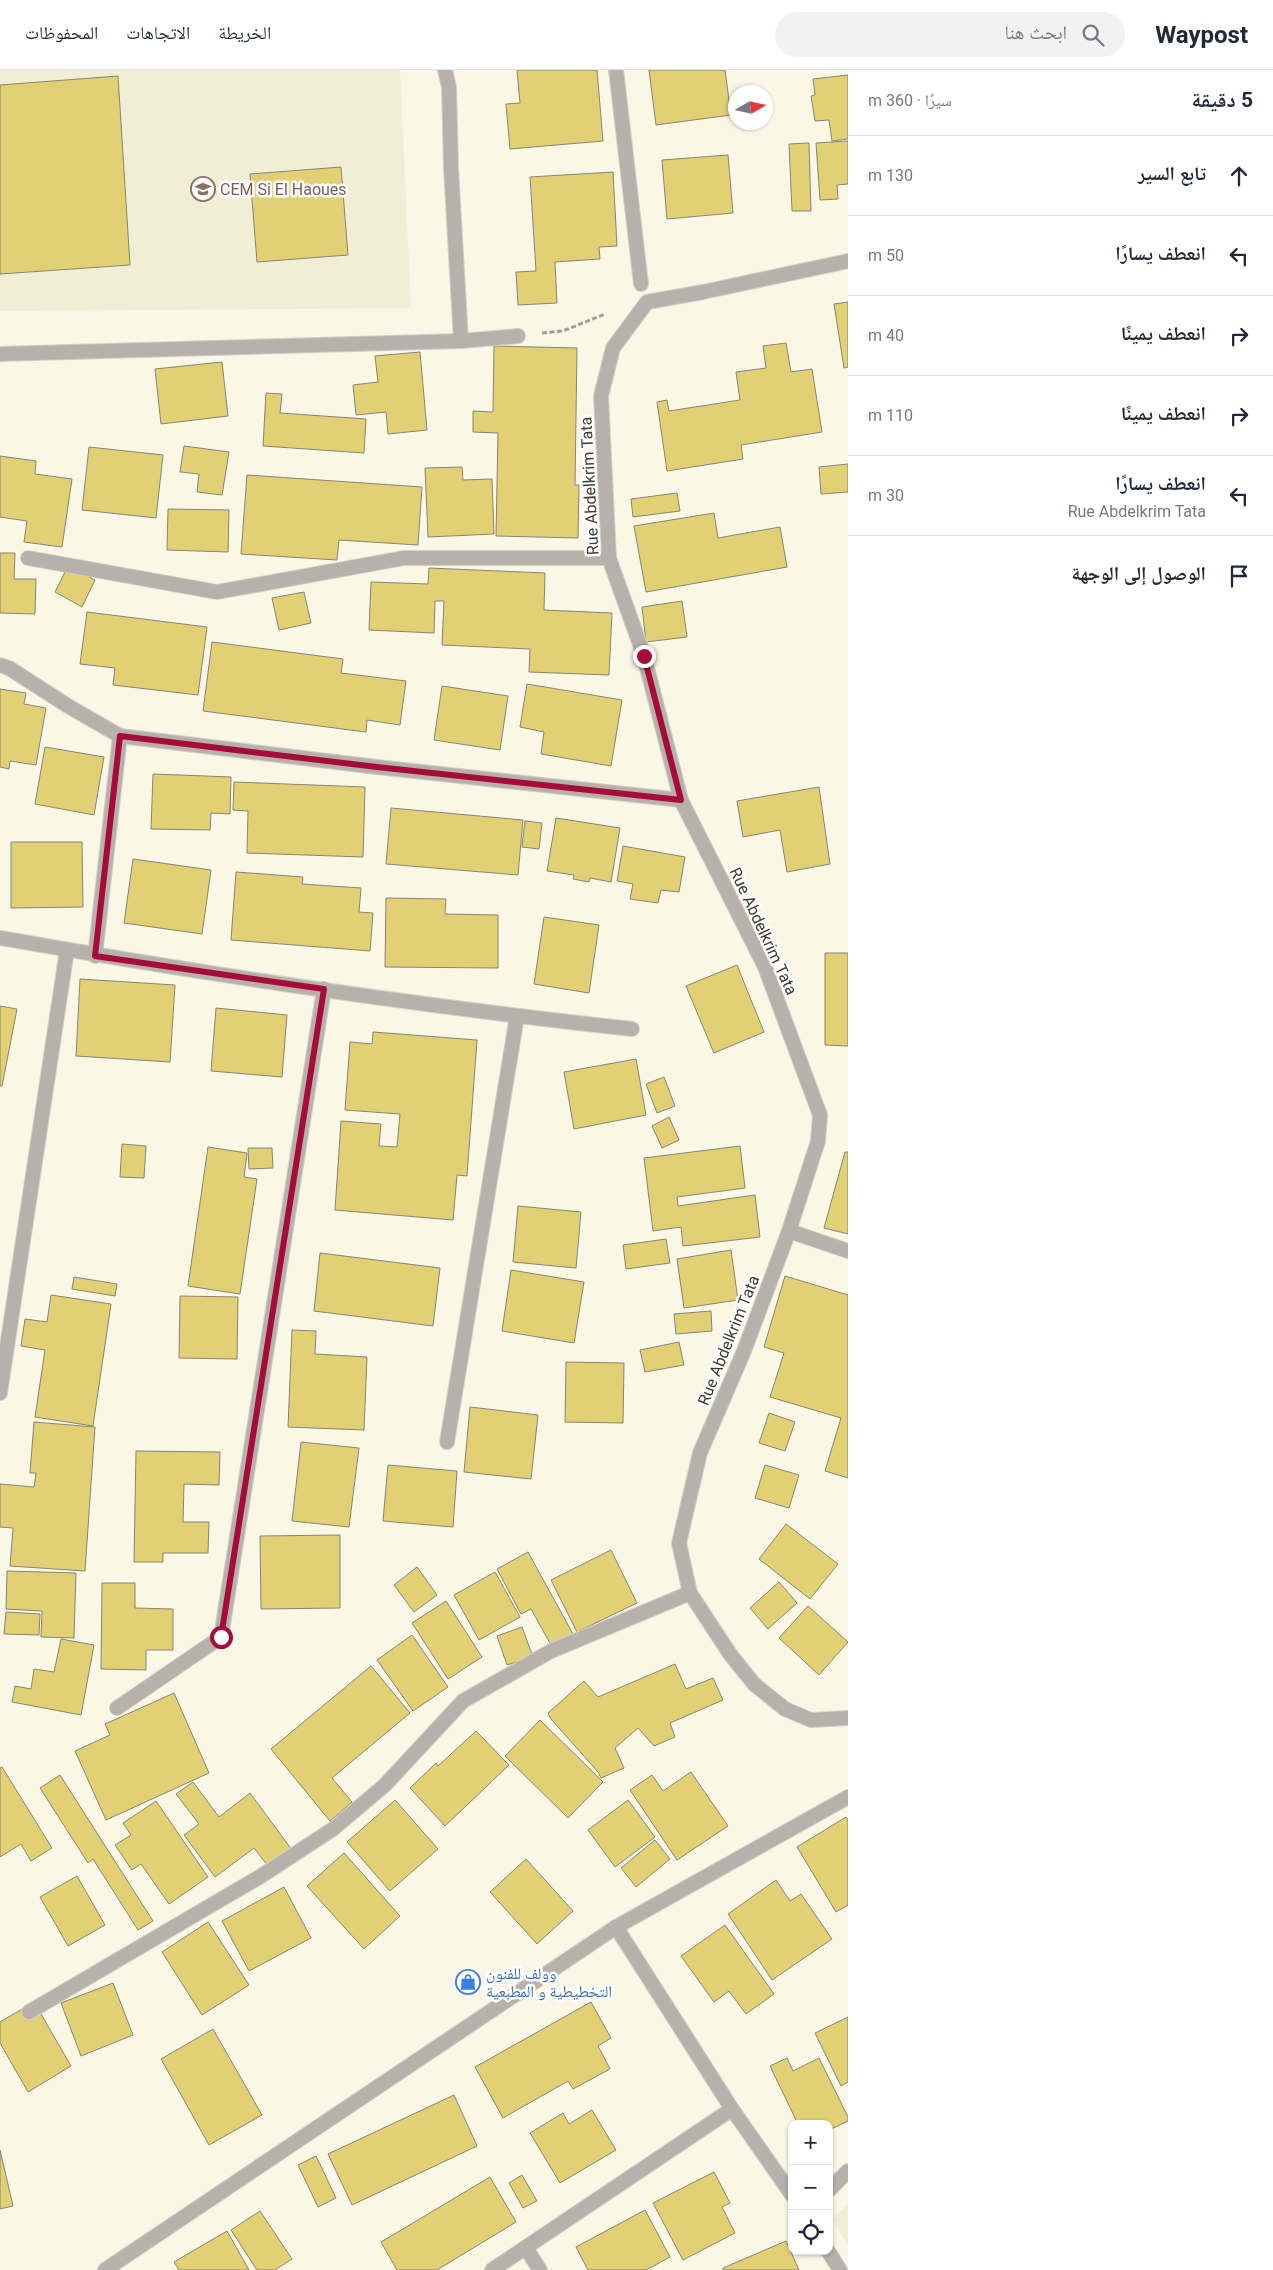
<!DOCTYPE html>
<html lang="ar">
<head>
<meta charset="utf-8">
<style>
	:root { --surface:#fff; --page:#f2f2f3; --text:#1f2937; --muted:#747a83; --line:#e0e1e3 }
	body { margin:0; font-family:Roboto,"Noto Naskh Arabic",sans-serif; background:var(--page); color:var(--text); direction:rtl }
	.controls { position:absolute; right:15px; bottom:15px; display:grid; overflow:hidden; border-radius:10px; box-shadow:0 1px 4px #0004 }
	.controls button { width:45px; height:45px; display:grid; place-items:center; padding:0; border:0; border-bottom:1px solid var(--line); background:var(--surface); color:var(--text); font:25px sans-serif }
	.compass { position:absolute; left:728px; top:15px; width:45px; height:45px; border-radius:50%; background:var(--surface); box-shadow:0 1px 4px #0004; rotate:81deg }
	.stop { position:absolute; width:15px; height:15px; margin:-11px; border:4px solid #a50b3b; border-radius:50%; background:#fff }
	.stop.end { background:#a50b3b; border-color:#fff; box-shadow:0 1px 5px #0008 }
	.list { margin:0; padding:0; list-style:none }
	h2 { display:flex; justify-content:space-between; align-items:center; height:65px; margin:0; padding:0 20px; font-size:21px }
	h2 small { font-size:16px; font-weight:400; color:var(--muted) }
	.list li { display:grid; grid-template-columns:32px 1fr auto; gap:15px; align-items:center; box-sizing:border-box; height:80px; padding:0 20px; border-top:1px solid var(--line) }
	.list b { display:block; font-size:19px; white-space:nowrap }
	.list p { margin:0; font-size:16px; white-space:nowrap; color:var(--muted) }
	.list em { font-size:16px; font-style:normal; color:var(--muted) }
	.icon { flex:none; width:28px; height:28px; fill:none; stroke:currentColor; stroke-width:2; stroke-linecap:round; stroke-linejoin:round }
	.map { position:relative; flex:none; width:848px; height:2200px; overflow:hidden; direction:ltr }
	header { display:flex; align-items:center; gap:30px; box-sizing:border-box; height:70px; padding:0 25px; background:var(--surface); border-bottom:1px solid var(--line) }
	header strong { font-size:24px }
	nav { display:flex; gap:28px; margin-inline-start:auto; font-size:18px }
	.search { width:350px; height:45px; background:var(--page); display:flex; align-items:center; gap:12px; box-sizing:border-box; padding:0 18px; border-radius:28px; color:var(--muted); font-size:19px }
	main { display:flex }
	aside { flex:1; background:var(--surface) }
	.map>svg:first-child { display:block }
</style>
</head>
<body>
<header>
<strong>Waypost</strong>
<div class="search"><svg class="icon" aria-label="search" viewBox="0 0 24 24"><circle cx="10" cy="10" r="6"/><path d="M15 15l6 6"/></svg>ابحث هنا</div>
<nav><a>الخريطة</a><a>الاتجاهات</a><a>المحفوظات</a></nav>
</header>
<main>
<aside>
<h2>5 دقيقة<small>سيرًا · 360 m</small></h2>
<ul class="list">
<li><svg class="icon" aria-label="ahead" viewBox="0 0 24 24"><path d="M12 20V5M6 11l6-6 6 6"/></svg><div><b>تابع السير</b></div><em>130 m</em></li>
<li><svg class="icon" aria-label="left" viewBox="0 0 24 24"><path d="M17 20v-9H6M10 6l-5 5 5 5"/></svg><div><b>انعطف يسارًا</b></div><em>50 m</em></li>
<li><svg class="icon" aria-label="right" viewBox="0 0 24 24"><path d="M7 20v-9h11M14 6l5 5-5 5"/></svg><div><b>انعطف يمينًا</b></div><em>40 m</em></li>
<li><svg class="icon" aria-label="right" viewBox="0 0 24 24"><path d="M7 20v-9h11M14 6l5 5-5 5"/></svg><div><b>انعطف يمينًا</b></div><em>110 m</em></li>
<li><svg class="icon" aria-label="left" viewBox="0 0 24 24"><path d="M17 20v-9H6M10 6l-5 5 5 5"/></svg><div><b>انعطف يسارًا</b><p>Rue Abdelkrim Tata</p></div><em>30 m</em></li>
<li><svg class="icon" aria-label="arrive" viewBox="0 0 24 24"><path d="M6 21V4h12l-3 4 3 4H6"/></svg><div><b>الوصول إلى الوجهة</b></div></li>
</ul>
</aside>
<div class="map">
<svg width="848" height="2200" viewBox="0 0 848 2200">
	<rect width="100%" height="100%" fill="#faf7e6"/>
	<g fill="#f2eed5">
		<path d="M 0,0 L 400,0 L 411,238 L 0,241 Z"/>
		<path d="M 848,2134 L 848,2175 L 832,2150 Z"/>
	</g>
	<g fill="#e2d174" stroke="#878475">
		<path d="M 517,0 L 597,0 L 603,71 L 510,79 L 506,34 L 520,33 Z"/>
		<path d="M 649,0 L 725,0 L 731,45 L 656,55 Z"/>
		<path d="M 848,5 L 848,69 L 832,71 L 829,50 L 815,51 L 811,26 L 815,25 L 813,9 Z"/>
		<path d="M 118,6 L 130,195 L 0,204 L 0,15 Z"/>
		<path d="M 848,71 L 848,114 L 837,115 L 838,129 L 820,130 L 816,73 Z"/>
		<path d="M 809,73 L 811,141 L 792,141 L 789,74 Z"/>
		<path d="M 728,85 L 733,143 L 667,149 L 662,90 Z"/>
		<path d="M 341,97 L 348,185 L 257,192 L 250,104 Z"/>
		<path d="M 613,102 L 617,176 L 599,177 L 600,189 L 555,192 L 557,233 L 518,235 L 516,202 L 536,201 L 530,107 Z"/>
		<path d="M 848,232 L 848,297 L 844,298 L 834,234 Z"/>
		<path d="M 786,273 L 791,302 L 812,299 L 822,362 L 741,375 L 743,389 L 667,401 L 657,332 L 667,330 L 669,341 L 740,330 L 736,302 L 766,298 L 763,276 Z"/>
		<path d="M 494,276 L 577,278 L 575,415 L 579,415 L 578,468 L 496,466 L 498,363 L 473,362 L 473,341 L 493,342 Z"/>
		<path d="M 420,282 L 427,360 L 388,364 L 386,342 L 356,345 L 353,315 L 378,312 L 375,286 Z"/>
		<path d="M 222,292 L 228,346 L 161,354 L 155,299 Z"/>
		<path d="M 266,323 L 282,324 L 280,343 L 366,349 L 364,383 L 263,376 Z"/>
		<path d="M 184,376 L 229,382 L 222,425 L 197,422 L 199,404 L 180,402 Z"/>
		<path d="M 89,377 L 163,385 L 156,448 L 82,440 Z"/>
		<path d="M 0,386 L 36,391 L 35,404 L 72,409 L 62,477 L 24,472 L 27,451 L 0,447 Z"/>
		<path d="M 848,394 L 848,422 L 821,424 L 819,397 Z"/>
		<path d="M 462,397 L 463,410 L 492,409 L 494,464 L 428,467 L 425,398 Z"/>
		<path d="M 247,405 L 422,417 L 418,475 L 339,470 L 337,490 L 241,484 Z"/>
		<path d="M 677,423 L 680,441 L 633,447 L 631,429 Z"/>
		<path d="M 168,439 L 229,440 L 228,482 L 167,480 Z"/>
		<path d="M 714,443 L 718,468 L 780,457 L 787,497 L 646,522 L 634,456 Z"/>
		<path d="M 0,483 L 15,483 L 14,509 L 36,509 L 35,544 L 0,543 Z"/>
		<path d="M 68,496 L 95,510 L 82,537 L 55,522 Z"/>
		<path d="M 429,498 L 545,503 L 544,540 L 612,543 L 609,605 L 529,602 L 530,579 L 442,575 L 444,531 L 435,531 L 434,563 L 369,560 L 371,512 L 428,514 Z"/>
		<path d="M 304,522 L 311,553 L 279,560 L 272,528 Z"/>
		<path d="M 682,531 L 687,567 L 646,572 L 642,537 Z"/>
		<path d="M 87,542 L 207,557 L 198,625 L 113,615 L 115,598 L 80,594 Z"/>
		<path d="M 212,572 L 343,589 L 341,603 L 406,611 L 400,655 L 367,650 L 366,662 L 203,641 Z"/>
		<path d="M 527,614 L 622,630 L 611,696 L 541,684 L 544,662 L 520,657 Z"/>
		<path d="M 442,616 L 508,626 L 500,680 L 434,670 Z"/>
		<path d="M 0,619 L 26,623 L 24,634 L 46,638 L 36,695 L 10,691 L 9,699 L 0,697 Z"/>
		<path d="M 45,677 L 104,687 L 94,745 L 35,734 Z"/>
		<path d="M 153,704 L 231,707 L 230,744 L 211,743 L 210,760 L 151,759 Z"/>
		<path d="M 234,712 L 365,717 L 363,787 L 247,783 L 248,741 L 233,740 Z"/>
		<path d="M 819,717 L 830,794 L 787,802 L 780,760 L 743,767 L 737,731 Z"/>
		<path d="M 391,738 L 523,750 L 518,805 L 386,794 Z"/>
		<path d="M 556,748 L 620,758 L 611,812 L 590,808 L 589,812 L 573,809 L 574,805 L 547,801 Z"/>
		<path d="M 525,751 L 542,753 L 539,779 L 522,777 Z"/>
		<path d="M 11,772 L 82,772 L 83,837 L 11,838 Z"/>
		<path d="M 623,776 L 685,787 L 679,822 L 661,820 L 658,833 L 630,829 L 633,814 L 617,811 Z"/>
		<path d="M 133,789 L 211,800 L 202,864 L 124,853 Z"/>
		<path d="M 236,802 L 303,807 L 302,814 L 361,818 L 359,842 L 373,843 L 370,881 L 231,870 Z"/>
		<path d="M 386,828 L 446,829 L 445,844 L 498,845 L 498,898 L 385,897 Z"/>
		<path d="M 544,847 L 599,855 L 589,923 L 534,914 Z"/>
		<path d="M 825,883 L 848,883 L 848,976 L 825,975 Z"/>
		<path d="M 737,895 L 764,962 L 714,983 L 686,916 Z"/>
		<path d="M 80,909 L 175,915 L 170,992 L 76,986 Z"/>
		<path d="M 0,936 L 17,939 L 2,1016 L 0,1016 Z"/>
		<path d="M 216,938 L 287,945 L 282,1007 L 211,1001 Z"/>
		<path d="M 373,962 L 477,970 L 467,1106 L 457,1105 L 453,1150 L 335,1140 L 341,1051 L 381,1054 L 379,1076 L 397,1077 L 400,1044 L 345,1040 L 350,972 L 372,974 Z"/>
		<path d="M 636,989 L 646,1045 L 574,1059 L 564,1002 Z"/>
		<path d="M 664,1007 L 675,1036 L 657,1043 L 646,1014 Z"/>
		<path d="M 669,1047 L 679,1070 L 662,1078 L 652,1056 Z"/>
		<path d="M 122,1074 L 146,1076 L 144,1108 L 120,1107 Z"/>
		<path d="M 740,1076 L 745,1118 L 677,1127 L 678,1136 L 755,1125 L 760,1167 L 683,1176 L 681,1157 L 653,1161 L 644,1088 Z"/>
		<path d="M 208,1077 L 247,1083 L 244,1107 L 257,1109 L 240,1224 L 188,1216 Z"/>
		<path d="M 248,1078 L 272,1078 L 273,1098 L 249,1099 Z"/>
		<path d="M 845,1082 L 848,1082 L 848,1164 L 824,1158 Z"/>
		<path d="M 518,1136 L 581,1142 L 576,1198 L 513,1192 Z"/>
		<path d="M 666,1169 L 670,1193 L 626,1199 L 623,1175 Z"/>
		<path d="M 731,1180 L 738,1230 L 684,1238 L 677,1189 Z"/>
		<path d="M 320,1183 L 440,1198 L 433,1256 L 314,1241 Z"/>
		<path d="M 511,1200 L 584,1212 L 574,1273 L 502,1261 Z"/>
		<path d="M 785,1206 L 848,1225 L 848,1408 L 825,1401 L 841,1348 L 770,1327 L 784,1283 L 764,1277 Z"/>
		<path d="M 74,1207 L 117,1214 L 115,1226 L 72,1219 Z"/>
		<path d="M 51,1225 L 111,1234 L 93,1356 L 35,1347 L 45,1280 L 21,1276 L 25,1249 L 47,1252 Z"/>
		<path d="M 180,1226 L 238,1227 L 237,1289 L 179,1288 Z"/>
		<path d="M 711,1241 L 712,1261 L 676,1264 L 674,1244 Z"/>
		<path d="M 292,1260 L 316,1261 L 315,1284 L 367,1287 L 364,1360 L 288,1357 Z"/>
		<path d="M 679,1272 L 684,1295 L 645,1302 L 640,1280 Z"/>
		<path d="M 566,1292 L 624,1293 L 623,1353 L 565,1352 Z"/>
		<path d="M 470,1337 L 538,1345 L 531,1409 L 464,1402 Z"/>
		<path d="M 769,1343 L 795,1352 L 785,1381 L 759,1373 Z"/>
		<path d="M 34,1352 L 95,1357 L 85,1501 L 10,1496 L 13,1458 L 0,1457 L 0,1414 L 34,1417 L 36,1403 L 30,1403 Z"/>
		<path d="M 301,1372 L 359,1378 L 349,1457 L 292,1451 Z"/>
		<path d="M 136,1381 L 220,1382 L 219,1415 L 184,1414 L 183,1452 L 209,1452 L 208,1483 L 163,1483 L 163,1492 L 134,1492 Z"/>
		<path d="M 388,1395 L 457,1401 L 453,1457 L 383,1451 Z"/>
		<path d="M 765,1395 L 799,1405 L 789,1438 L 755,1428 Z"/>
		<path d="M 786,1454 L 838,1494 L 810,1529 L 759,1489 Z"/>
		<path d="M 340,1465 L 340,1538 L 261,1539 L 260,1466 Z"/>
		<path d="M 611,1480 L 637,1533 L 577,1562 L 551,1510 Z"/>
		<path d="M 528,1482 L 573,1564 L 551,1575 L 531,1539 L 521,1544 L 497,1499 Z"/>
		<path d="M 417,1497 L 437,1525 L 414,1542 L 394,1515 Z"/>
		<path d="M 7,1501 L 76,1503 L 74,1568 L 41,1567 L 42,1541 L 6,1539 Z"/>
		<path d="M 495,1502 L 520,1547 L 479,1570 L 454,1525 Z"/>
		<path d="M 779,1512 L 797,1533 L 768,1559 L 750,1538 Z"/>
		<path d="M 102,1513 L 135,1513 L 135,1538 L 173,1539 L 173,1580 L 146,1580 L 146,1600 L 101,1599 Z"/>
		<path d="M 446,1531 L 482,1587 L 448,1609 L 412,1553 Z"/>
		<path d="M 808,1536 L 848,1572 L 819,1605 L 779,1568 Z"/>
		<path d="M 6,1542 L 40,1544 L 39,1565 L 4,1564 Z"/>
		<path d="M 522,1557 L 533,1587 L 507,1595 L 497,1566 Z"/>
		<path d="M 412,1565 L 448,1617 L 413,1641 L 377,1590 Z"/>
		<path d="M 61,1569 L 94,1575 L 81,1645 L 12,1632 L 15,1616 L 31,1619 L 34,1599 L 54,1602 Z"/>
		<path d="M 675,1594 L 686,1619 L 713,1608 L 723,1630 L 670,1653 L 675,1667 L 654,1676 L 638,1658 L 615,1678 L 624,1698 L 601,1708 L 598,1702 L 551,1649 L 548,1643 L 584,1611 L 598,1627 Z"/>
		<path d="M 371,1596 L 410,1643 L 332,1708 L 352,1732 L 330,1751 L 271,1679 Z"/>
		<path d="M 174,1623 L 209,1703 L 106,1750 L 75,1681 L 110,1665 L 105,1654 Z"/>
		<path d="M 540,1650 L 603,1712 L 568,1748 L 505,1686 Z"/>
		<path d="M 476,1661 L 509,1695 L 445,1756 L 410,1718 L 436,1693 L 438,1696 Z"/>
		<path d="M 2,1697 L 52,1778 L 31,1791 L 21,1774 L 0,1787 L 0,1698 Z"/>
		<path d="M 691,1702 L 728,1756 L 677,1790 L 630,1720 L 652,1705 L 663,1721 Z"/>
		<path d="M 60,1705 L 153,1851 L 138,1860 L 93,1789 L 88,1793 L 40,1718 Z"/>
		<path d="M 193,1712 L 219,1747 L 250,1723 L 292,1780 L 269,1797 L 254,1778 L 215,1807 L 184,1765 L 199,1754 L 176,1724 Z"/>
		<path d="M 395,1730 L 438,1779 L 390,1821 L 347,1772 Z"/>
		<path d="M 628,1730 L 655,1767 L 615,1797 L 588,1760 Z"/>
		<path d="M 156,1731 L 208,1807 L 169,1834 L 141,1794 L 132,1800 L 115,1775 L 131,1765 L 123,1753 Z"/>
		<path d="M 846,1747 L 848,1750 L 848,1835 L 836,1842 L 797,1777 Z"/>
		<path d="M 655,1770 L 670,1789 L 636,1817 L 621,1798 Z"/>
		<path d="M 344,1783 L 400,1846 L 364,1879 L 307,1816 Z"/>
		<path d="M 526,1789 L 573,1841 L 537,1874 L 490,1822 Z"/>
		<path d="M 77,1806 L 105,1855 L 68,1876 L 40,1827 Z"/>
		<path d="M 776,1810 L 790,1831 L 801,1824 L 832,1869 L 772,1910 L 728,1844 Z"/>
		<path d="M 284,1817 L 311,1868 L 249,1901 L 222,1851 Z"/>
		<path d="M 208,1852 L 249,1915 L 202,1945 L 162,1882 Z"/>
		<path d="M 725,1855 L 774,1924 L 746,1944 L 729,1921 L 714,1932 L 681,1886 Z"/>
		<path d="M 113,1913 L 133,1965 L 81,1986 L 61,1933 Z"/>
		<path d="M 34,1932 L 71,1996 L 28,2022 L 0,1973 L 0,1952 Z"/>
		<path d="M 591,1932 L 611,1968 L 598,1976 L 610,1999 L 573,2019 L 568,2011 L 503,2048 L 475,1997 Z"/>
		<path d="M 848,1947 L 848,2012 L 841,2016 L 815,1963 Z"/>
		<path d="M 213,1959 L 262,2045 L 209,2075 L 161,1989 Z"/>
		<path d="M 787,1988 L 793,2001 L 819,1988 L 848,2047 L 848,2051 L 829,2060 L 829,2054 L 798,2054 L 770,1996 Z"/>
		<path d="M 454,2025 L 477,2076 L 352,2135 L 328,2084 Z"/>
		<path d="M 592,2040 L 616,2080 L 560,2113 L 530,2063 L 563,2043 L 569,2054 Z"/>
		<path d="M 0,2080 L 13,2136 L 0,2139 Z"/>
		<path d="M 316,2086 L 336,2128 L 318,2137 L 298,2095 Z"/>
		<path d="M 714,2102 L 730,2133 L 722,2137 L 735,2163 L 683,2190 L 653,2133 Z"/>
		<path d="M 522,2105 L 537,2131 L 523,2138 L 509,2113 Z"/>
		<path d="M 490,2107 L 516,2152 L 437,2200 L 397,2200 L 381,2172 Z"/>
		<path d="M 645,2140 L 670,2187 L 646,2200 L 588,2200 L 576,2177 Z"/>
		<path d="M 260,2141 L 292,2189 L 275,2200 L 257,2200 L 231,2160 Z"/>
		<path d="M 227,2161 L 249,2200 L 179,2200 L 174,2192 Z"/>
		<path d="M 786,2171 L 799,2200 L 723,2200 L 723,2198 Z"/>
	</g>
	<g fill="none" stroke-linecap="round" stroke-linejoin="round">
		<defs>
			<path id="service" d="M 445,0 L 449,17 L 451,98 L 461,271"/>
			<g id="minor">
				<path d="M 616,0 L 641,214"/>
				<path d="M 848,191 L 703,222 L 647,232 L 613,278 L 601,326 L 609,488 L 644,586 L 681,730 L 765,897 L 820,1045 L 818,1071 L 789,1161 L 744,1281 L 700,1383 L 679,1473 L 690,1523 L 730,1584 L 754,1614 L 785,1639 L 811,1650 L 848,1648"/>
				<path d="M 0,284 L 461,271 L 518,266"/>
				<path d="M 28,488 L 217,522 L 404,488 L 609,488"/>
				<path d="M 0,595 L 9,598 L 68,636 L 120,666 L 377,697 L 681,730"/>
				<path d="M 0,868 C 209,905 421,936 632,959"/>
				<path d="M 95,886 L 120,666"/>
				<path d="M 789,1161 L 848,1181"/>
				<path d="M 0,1323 L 67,880"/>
				<path d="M 447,1372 L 517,946"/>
				<path d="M 117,1638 L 221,1567 L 324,919"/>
				<path d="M 616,1857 L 732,2039 L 792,2125"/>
				<path d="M 29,1942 L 261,1806 L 333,1759 L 385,1715 L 463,1631 L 551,1581 L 690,1523"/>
				<path d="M 829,2120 L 848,2101"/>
				<path d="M 526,2178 L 540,2200"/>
				<path d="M 828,2181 L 840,2200"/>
				<path d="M 105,2200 L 616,1857 L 848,1727"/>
				<path d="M 492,2200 L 732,2039"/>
			</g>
		</defs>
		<use href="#service" stroke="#d4d1c2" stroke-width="16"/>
		<use href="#minor" stroke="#d4d1c2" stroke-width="16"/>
		<path stroke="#9f9d91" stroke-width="3" stroke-dasharray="5 2.5" stroke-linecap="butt" d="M 542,263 L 563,261 L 605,244"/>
		<use href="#service" stroke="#b7b0ab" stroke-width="14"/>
		<use href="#minor" stroke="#b7b0ab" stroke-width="14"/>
	</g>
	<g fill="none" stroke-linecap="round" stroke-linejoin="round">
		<path stroke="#a50b3b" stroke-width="6" d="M 221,1567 L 324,919 L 95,886 L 120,666 L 377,697 L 681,730 L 644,586"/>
	</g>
	<defs>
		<symbol id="school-ring" viewBox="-11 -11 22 22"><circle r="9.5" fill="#fff" stroke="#8d6e63" stroke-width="1.5"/><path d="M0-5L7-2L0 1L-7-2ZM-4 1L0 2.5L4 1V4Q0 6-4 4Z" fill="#8d6e63"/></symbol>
		<symbol id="shop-ring" viewBox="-11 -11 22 22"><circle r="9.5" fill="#fff" stroke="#3f7fe0" stroke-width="1.5"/><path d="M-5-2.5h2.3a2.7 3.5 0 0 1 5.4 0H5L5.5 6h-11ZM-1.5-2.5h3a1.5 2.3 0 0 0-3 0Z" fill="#3f7fe0"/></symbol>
	</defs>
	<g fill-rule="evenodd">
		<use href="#school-ring" x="189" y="105" width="28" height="28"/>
		<use href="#shop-ring" x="454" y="1898" width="28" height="28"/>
	</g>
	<g text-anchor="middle" stroke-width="5" stroke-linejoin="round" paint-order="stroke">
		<g font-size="16" fill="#785e54" stroke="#fff" text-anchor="start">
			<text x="220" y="125">CEM Si El Haoues</text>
		</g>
		<g font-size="16" fill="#3c3b34" stroke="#fff">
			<text transform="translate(589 416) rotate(-93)" y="6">Rue Abdelkrim Tata</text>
			<text transform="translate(764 861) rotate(65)" y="6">Rue Abdelkrim Tata</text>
			<text transform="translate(728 1270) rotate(-68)" y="6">Rue Abdelkrim Tata</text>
		</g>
		<g font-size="16" fill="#366cbe" stroke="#fff" text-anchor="start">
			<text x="486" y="1909">وولف للفنون<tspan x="486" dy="18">التخطيطية و المطبعية</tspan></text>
		</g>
	</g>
</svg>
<div class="controls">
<button>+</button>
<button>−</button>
<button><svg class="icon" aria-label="locate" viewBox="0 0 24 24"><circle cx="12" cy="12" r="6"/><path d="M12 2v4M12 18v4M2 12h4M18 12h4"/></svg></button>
</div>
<svg class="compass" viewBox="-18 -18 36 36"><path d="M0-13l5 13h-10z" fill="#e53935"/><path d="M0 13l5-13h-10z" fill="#747a83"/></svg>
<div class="stop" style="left:221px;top:1567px"></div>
<div class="stop end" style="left:644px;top:586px"></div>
</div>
</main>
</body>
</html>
